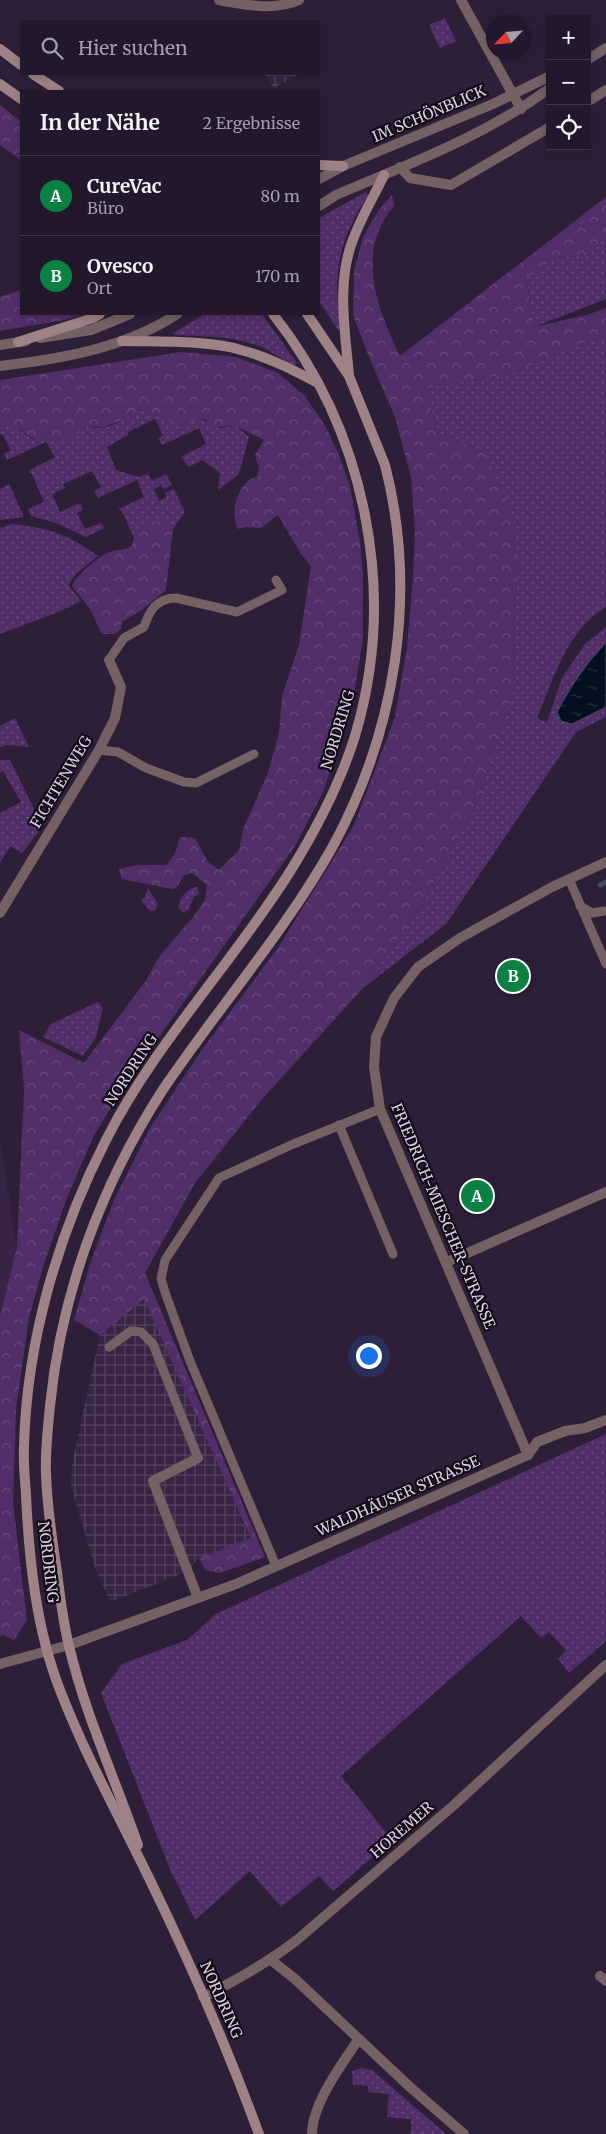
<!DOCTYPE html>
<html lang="de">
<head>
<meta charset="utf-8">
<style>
	:root { --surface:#22172b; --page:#2e2437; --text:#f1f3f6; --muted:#a29fa9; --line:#3f3647; --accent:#0b8043 }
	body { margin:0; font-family:Merriweather,serif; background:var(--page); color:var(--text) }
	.controls { position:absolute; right:15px; top:15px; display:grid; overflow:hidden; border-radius:0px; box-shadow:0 2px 8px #0003 }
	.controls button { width:45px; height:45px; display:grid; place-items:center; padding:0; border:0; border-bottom:1px solid var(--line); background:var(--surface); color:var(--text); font:25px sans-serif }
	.compass { position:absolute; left:486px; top:15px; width:45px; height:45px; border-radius:50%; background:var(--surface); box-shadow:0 2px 8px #0003; rotate:244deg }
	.you { position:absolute; left:368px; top:1355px; width:18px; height:18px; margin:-12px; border:4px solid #fff; border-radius:50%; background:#1a73e8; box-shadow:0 0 0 8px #1a73e833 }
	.badge { display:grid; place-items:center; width:32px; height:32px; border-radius:50%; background:var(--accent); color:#fff; font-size:16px; font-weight:700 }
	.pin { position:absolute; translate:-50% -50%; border:2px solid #fff; box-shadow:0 1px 5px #0006 }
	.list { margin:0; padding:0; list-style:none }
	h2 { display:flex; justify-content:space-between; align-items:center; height:65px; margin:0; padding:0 20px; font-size:21px }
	h2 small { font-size:16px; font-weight:400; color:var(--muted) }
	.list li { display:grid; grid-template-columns:32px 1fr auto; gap:15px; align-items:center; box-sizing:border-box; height:80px; padding:0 20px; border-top:1px solid var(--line) }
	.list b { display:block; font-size:19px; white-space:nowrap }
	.list p { margin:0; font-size:16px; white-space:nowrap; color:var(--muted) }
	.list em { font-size:16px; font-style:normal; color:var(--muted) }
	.icon { flex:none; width:28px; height:28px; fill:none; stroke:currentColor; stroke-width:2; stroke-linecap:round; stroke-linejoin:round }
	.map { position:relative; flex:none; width:606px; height:2134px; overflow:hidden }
	.search { position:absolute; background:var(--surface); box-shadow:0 2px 8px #0003; left:20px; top:20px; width:300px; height:55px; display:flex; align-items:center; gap:12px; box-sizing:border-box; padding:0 18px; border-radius:0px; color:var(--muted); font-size:19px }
	.panel { position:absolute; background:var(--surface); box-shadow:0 2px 8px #0003; left:20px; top:90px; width:300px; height:225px; border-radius:0px }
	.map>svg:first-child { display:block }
</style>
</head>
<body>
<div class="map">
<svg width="606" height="2134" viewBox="0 0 606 2134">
	<defs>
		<pattern id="industrial-grid" width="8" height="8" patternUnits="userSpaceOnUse" patternTransform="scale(1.25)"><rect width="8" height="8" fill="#382545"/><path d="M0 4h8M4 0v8" fill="none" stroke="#544460"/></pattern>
		<pattern id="grass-dots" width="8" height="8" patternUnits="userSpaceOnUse" patternTransform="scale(1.25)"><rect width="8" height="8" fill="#522e69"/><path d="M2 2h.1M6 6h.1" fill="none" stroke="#6a4b7e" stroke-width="1.8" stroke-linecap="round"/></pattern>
		<pattern id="forest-crowns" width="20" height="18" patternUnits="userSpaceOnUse" patternTransform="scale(1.25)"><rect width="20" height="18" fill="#522e69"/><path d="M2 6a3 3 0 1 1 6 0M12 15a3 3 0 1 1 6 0" fill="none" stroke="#6a4b7e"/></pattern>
		<pattern id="water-ripples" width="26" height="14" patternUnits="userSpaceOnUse" patternTransform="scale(1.25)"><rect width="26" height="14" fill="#021022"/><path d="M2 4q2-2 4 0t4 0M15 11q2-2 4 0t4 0" fill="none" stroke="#263242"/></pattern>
	</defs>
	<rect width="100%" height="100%" fill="#2e1f39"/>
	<path fill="#382545" d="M 0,1142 L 17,1247 L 0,1316 Z"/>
	<g fill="url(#industrial-grid)">
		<path d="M 265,74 L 300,74 L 273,88 Z"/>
		<path d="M 144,1298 L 251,1539 L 199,1558 L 186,1572 L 110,1602 L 94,1564 L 71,1486 L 72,1464 L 100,1335 Z"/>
	</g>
	<g fill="url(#grass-dots)">
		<path d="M 445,18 L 456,41 L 440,48 L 429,25 Z"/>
		<path d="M 366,192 L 368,195 C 338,242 332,273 341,328 L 338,330 L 319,301 L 319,218 Z"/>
		<path d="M 606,235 L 606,299 L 534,327 L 526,276 L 557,258 L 589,255 Z"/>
		<path d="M 205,314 L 262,314 L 297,363 L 295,365 C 284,362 273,352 262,347 C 234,336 204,336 174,335 L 173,333 Z"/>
		<path d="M 606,337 L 606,607 C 567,630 554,678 537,718 L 547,722 L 562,678 L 585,644 L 606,627 L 606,717 L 576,732 L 446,924 L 363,988 L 418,911 L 477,805 L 513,690 L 514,612 L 519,563 L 485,452 L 438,433 L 425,388 L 509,374 L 571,347 Z"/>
		<path d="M 137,410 C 163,411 173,431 200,418 L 219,428 L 236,426 L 249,437 L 239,474 L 218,490 L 220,473 L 202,460 L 189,467 L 181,457 L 206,444 L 199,428 L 162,445 L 158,438 L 163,435 L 155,419 L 128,432 L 128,435 L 107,447 L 116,470 L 139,477 L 148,474 L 152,481 L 166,474 L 172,485 L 163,489 L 161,485 L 154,489 L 159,501 L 167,497 L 165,493 L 174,489 L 185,512 L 173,529 L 169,522 L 139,530 L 137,540 L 132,546 L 134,538 L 122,511 L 118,509 L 144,497 L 137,480 L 98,498 L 94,491 L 101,487 L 92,471 L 63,484 L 65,488 L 52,494 L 60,512 L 80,503 L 83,510 L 77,513 L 85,529 L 101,523 L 104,528 L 86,537 L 56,523 L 31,516 L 28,509 L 44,502 L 32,474 L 28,471 L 55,457 L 46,442 L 7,460 L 4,454 L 11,450 L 2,434 L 0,435 L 0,425 L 5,427 L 9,422 C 19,427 26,437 37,441 L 42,438 L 52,440 C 61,436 71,429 81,426 C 87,424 91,428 97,428 C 111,428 126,419 137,410 Z"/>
		<path d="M 9,484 L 24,517 L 0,520 L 0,489 Z"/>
		<path d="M 12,524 C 48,528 68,534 98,556 L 76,574 L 68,585 L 81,601 L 56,613 L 0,634 L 0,528 Z"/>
		<path d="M 15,718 L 29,747 L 6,745 L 0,748 L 0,726 Z"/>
		<path d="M 0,760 L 10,760 L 32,805 L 45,824 L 22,853 L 10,846 L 0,863 L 0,813 L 21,802 L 3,771 L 0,773 Z"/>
		<path d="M 194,887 L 197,887 L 199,894 L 194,897 L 188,910 L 183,912 L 179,909 C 178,898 185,892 194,887 Z"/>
		<path d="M 148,888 L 158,904 L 155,911 L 150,911 L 141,900 L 145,897 Z"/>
		<path d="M 98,1002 L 103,1008 L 96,1037 L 83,1056 L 43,1037 L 51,1024 Z"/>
		<path d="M 606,1434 L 606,1641 L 569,1673 L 558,1659 L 566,1650 L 549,1632 L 541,1638 L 521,1616 L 341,1776 L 392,1840 L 333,1891 L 319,1876 L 281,1907 L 250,1871 L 195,1920 L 170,1869 L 101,1693 L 122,1664 L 187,1640 L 216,1614 Z"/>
		<path d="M 361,2068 L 372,2070 L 446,2134 L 411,2134 L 411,2119 L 387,2117 L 389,2094 L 368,2092 L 368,2086 L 353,2085 L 352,2071 Z"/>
	</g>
	<g fill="url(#forest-crowns)">
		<path d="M 0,105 L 21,122 L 21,160 L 0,145 Z"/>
		<path d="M 392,195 L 394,206 C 355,251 377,309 400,356 L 606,197 L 606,235 L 589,255 L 557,258 L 526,277 L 534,327 L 590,314 L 606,308 L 606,337 L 571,347 L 509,374 L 425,388 L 438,433 L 485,452 L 512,514 L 519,563 L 514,612 L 513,690 L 477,805 L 418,911 L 363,988 L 263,1098 L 195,1183 L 145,1273 L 265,1557 L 220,1573 L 205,1570 L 199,1558 L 251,1538 L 144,1299 L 100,1335 L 74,1320 L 91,1261 L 114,1200 L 150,1128 L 201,1051 L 278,948 L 354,825 L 395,717 L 407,647 L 413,577 L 415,532 L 411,477 L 395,417 L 369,357 L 353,315 L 354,271 L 363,237 L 378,211 Z"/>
		<path d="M 21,290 L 21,314 L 85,314 L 64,320 L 0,331 L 0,297 Z"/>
		<path d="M 181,352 L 236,357 L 278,373 L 305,396 L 326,427 L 339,455 L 350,486 L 360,542 L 363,576 L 363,639 L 353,700 L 324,790 L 295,846 L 127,1082 L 94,1135 L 66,1200 L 43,1267 L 29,1318 L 16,1409 L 13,1503 L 27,1620 L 14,1640 L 3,1635 L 0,1636 L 0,1316 L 17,1247 L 24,1089 L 19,1030 L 84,1063 L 145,982 L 159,957 L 193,917 L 205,900 L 207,885 L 192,873 L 183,876 L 177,887 L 172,889 L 122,879 L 119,869 L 137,865 L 166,865 L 175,853 L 180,837 L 195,838 L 208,862 L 219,870 L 239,850 L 243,829 L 268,773 L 279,733 L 282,696 L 299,645 L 311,566 L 301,554 L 278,515 L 261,528 L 245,527 L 238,529 C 231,515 235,494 247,482 C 249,479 254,478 257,477 L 259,468 L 255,455 L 264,440 L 236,426 L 211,427 L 207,420 L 200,418 C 172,432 164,411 137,410 L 128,418 L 103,427 L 80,426 L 80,432 C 67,442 59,442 42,438 L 37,441 L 9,422 L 5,427 L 0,425 L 0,380 Z"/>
		<path d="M 150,521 L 169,522 L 173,529 L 166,590 L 143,609 L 122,622 L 121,629 L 115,634 L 102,634 L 90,609 L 72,586 C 76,575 99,556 110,552 C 117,549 126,551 132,545 C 137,541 137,536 139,531 C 141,527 146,524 150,521 Z"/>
	</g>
	<path fill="url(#water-ripples)" stroke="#434a5c" d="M 606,643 L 606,707 L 572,724 L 561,721 L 557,712 C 571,686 586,663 606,643 Z"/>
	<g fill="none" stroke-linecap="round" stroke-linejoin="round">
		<path stroke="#434a5c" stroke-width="5" d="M 600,885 L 606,882"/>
		<g stroke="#736163" stroke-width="9">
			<path d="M 109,660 L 124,638 L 144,627 C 149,611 157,598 176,598 L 237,612 L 282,590 L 276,580"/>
			<path d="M 99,750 L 118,752 L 146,768 L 184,782 L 196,783 L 254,754"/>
			<path d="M 569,879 L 606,964"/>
			<path d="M 580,906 L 592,913 L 604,911"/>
			<path d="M 339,1125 L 393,1254"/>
			<path d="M 109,1347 L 131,1331 L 141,1332 L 153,1344 L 198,1458"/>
			<path d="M 276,1566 L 190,1361 L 166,1295 L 161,1279 L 165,1260 L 219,1178 L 291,1145 L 380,1109"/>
		</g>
		<g stroke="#736163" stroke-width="10">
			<path d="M 219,0 C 244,5 275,11 299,0"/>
			<path d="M 461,0 L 521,109"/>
			<path d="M 587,60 L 606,48"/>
			<path d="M 587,102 L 606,90"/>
			<path d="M 400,167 L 410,178 L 451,185 L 550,127"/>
			<path d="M 319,179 L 343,166 L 493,104 L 550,76"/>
			<path d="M 319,206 L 336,195 C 409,164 485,136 550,88"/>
			<path d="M 40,338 L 91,330 L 130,314"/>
			<path d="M 0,345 L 26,341"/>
			<path d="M 0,366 C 60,359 126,348 177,314"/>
			<path d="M 0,913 L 99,750 L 115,718 L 121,687 L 109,660"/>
			<path d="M 447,1262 L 606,1192"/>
			<path d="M 528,1455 L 380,1109 L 374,1067 L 376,1037 L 394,998 L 418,967 L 460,938 L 552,887 L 606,862"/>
			<path d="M 198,1458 L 153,1481 L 198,1598"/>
			<path d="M 0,1664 L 69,1645 L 236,1584 L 528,1455 L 537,1442 L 565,1431 L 585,1428 L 606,1420"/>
			<path d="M 271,1960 L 295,1979 L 410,2087 L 464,2134"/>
			<path d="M 600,1976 L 606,1981"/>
			<path d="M 203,1997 C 237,1980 267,1963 297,1940 L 454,1805 L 606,1665"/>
			<path d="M 312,2134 C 312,2104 342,2064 358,2040"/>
		</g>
		<g stroke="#9e8285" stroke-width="10">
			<path d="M 0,49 L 21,65"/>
			<path d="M 33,74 L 59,91"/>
			<path d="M 0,84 L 21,99"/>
			<path d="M 319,165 L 343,166"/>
			<path d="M 122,341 C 157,342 208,340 241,350 C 268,357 293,370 318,383"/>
			<path d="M 18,342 L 93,318 L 100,314"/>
			<path d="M 349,375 C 345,331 336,280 354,237 C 362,216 374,196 384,175"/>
			<path d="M 138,1845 C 115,1779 85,1714 69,1646 C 63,1622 60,1597 57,1572 C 52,1540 47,1506 46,1473 C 45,1451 48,1428 50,1406 C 61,1294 101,1186 162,1091 C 217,1009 285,932 333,846 C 396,730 418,593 385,465 L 349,376 L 307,314"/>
			<path d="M 259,2134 C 227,2047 190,1962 149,1878 C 119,1816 85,1755 60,1690 C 36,1629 29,1559 26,1495 C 25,1478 23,1462 24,1445 C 27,1340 58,1234 106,1140 C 155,1043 233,963 291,870 C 317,828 340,784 355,736 C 398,592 366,432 273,314"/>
		</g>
	</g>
	<g text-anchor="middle" stroke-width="4.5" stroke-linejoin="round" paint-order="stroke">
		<g font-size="15" fill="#dad0e2" stroke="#130c18">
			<text transform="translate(429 114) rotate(-23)" y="5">IM SCHÖNBLICK</text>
			<text transform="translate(338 730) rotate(-73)" y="5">NORDRING</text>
			<text transform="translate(61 782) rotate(-59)" y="5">FICHTENWEG</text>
			<text transform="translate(131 1070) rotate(-57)" y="5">NORDRING</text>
			<text transform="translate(443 1216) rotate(67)" y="5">FRIEDRICH-MIESCHER-STRASSE</text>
			<text transform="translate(398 1496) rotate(-24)" y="5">WALDHÄUSER STRASSE</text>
			<text transform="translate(48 1562) rotate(83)" y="5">NORDRING</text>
			<text transform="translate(402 1830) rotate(-41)" y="5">HOREMER</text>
			<text transform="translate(221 2000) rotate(66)" y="5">NORDRING</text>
		</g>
	</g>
</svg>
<div class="controls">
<button>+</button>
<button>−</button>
<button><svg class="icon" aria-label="locate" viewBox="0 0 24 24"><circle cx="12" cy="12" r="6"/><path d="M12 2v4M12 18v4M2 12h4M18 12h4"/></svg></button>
</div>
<svg class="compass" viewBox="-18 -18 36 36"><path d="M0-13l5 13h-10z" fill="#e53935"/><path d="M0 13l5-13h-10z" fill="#a29fa9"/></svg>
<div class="you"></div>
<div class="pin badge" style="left:477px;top:1196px">A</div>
<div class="pin badge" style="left:513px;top:976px">B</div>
<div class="search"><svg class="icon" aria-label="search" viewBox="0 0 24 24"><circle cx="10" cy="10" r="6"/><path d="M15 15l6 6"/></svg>Hier suchen</div>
<section class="panel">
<h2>In der Nähe<small>2 Ergebnisse</small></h2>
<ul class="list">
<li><span class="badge">A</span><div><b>CureVac</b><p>Büro</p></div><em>80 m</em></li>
<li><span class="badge">B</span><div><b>Ovesco</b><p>Ort</p></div><em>170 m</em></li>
</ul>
</section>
</div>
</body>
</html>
